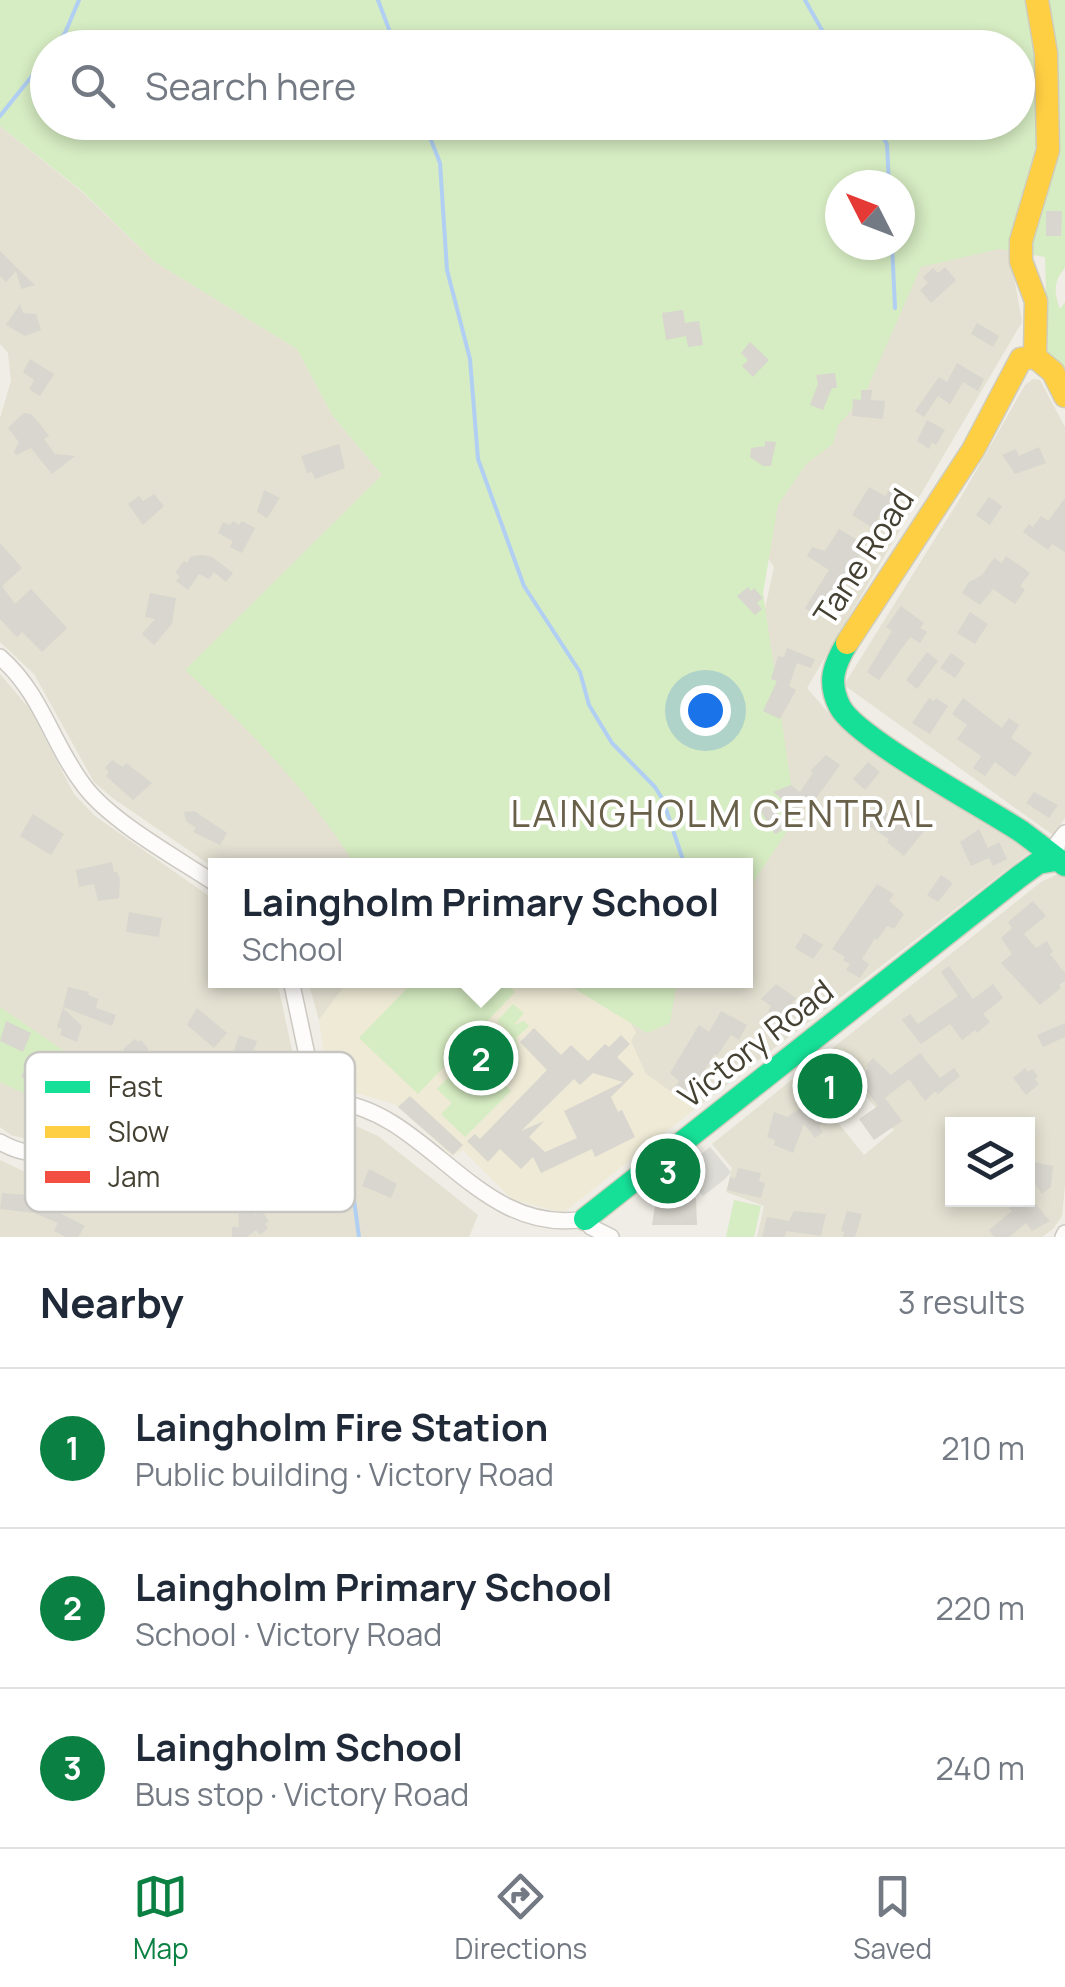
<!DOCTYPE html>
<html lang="en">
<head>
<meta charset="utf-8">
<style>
	:root { --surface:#fff; --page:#f2f2f3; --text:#1f2937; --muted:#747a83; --line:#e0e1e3; --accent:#0b8043 }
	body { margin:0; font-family:Manrope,sans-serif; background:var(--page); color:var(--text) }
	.controls { position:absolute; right:30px; bottom:30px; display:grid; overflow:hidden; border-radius:0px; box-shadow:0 5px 15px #0003 }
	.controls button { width:90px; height:90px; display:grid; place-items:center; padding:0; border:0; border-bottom:2px solid var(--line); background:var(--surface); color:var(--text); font:50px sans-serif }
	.compass { position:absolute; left:825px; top:170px; width:90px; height:90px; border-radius:50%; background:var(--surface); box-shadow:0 5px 15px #0003; rotate:312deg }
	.you { position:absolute; left:705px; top:710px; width:35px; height:35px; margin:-25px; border:8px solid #fff; border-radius:50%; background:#1a73e8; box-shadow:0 0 0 15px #1a73e833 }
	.badge { display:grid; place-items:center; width:65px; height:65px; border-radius:50%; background:var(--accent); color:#fff; font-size:32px; font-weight:700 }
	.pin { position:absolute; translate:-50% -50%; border:5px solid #fff; box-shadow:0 2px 10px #0006 }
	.popup { position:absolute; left:208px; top:858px; width:545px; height:130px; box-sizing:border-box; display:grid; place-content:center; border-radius:0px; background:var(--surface); filter:drop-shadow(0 2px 8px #0005); font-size:32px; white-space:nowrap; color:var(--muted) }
	.popup b { font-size:38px; color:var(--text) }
	.popup::after { content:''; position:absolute; left:50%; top:100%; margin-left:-20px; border:20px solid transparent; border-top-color:var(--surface) }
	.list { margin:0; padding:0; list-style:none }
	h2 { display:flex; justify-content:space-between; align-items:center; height:130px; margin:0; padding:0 40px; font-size:42px }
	h2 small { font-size:32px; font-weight:400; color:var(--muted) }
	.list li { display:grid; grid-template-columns:65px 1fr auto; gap:30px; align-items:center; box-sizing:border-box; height:160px; padding:0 40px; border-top:2px solid var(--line) }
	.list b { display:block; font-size:38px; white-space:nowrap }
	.list p { margin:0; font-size:32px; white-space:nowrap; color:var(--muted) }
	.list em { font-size:32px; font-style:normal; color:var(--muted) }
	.icon { flex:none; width:55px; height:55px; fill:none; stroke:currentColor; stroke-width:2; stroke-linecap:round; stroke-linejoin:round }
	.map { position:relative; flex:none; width:1065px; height:1237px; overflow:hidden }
	.search { position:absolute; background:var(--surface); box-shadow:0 5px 15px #0003; left:30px; right:30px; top:30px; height:110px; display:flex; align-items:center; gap:25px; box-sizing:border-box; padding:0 35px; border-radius:55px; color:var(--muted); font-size:38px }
	.sheet { height:610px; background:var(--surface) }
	nav { display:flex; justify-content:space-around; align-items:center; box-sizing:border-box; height:140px; border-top:2px solid var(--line); background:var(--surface); font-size:28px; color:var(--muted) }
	nav a { display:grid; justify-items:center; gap:5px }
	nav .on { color:var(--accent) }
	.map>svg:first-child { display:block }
</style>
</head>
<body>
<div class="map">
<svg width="1065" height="1237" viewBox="0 0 1065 1237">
	<rect width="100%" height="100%" fill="#efede5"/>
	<g fill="#e4e1d2" fill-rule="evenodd">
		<path d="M 1031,23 L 1011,260 L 1022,322 L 807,688 L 831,716 L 886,761 L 1031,851 L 695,1109 L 646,1074 L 630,1041 L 573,981 L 746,980 L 742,714 L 774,567 L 625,344 L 861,330 L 1018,122 L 1018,48 L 966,48 Z"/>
		<path d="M 0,126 L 82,192 L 155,262 L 297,349 L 332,415 L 382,475 L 186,670 L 229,711 L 556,865 L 216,866 L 216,869 L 114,799 L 94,782 L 34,674 L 0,642 L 0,418 L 11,381 L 8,353 L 0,344 Z"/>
		<path d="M 1033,379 L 1040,380 L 1065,427 L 1065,818 L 1053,835 L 844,685 L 964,492 L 1025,385 Z"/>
		<path d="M 0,674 L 29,708 L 74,794 L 95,816 L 216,901 L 216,980 L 277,981 L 300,1087 L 192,1159 L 173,1167 L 152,1164 L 110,1140 L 86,1135 L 39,1142 L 11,1135 L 0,1127 Z"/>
		<path d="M 1058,874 L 1065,876 L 1065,1186 L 1062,1216 L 1053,1229 L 1042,1237 L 757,1237 L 764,1206 L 726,1192 L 732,1168 L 712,1144 L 799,1074 L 864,1155 L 894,1130 L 829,1051 L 1041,882 ZM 952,1124 L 1028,1124 L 1028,1200 L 952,1200 Z"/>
		<path d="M 308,981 L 348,981 L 319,1020 Z"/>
		<path d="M 325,1119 L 349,1123 L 378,1136 L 478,1215 L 469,1237 L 0,1237 L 0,1160 L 23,1171 L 40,1173 L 81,1162 L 98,1164 L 157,1194 L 189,1200 L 289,1131 Z"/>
	</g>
	<path fill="#eeead6" d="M 348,981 L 573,981 L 627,1017 L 636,1032 L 631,1041 L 646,1074 L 695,1109 L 563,1213 L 512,1199 L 463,1150 L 452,1156 L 395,1104 L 328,1085 L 319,1020 Z"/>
	<g fill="#d6ecc2" fill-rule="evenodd">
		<path d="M 0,0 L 1065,0 L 1065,268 C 1053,281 1054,293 1060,309 L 1065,302 L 1065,381 L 1048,354 L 1045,257 L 999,249 L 921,267 L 863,398 L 838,425 L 833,444 L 806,464 L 778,505 L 763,593 L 796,818 L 746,893 L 746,866 L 355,865 C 310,792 248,728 185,670 L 382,475 L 332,415 L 297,349 L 155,262 L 82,191 L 0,126 ZM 48,48 L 1018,48 L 1018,122 L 48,122 ZM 840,185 L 900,185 L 900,245 L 840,245 Z"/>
		<path d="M 414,981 L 503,981 L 515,992 L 418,1094 L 359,1038 Z"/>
		<path d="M 562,981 L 677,981 L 670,1023 L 647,1033 Z"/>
		<path d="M 513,1004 L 524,1013 L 514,1025 L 524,1021 L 529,1026 L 516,1038 L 519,1048 L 494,1073 L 511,1091 L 465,1137 L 441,1114 L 452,1103 L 437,1089 L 474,1051 L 480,1057 C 494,1054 502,1044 507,1031 L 497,1021 Z"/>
		<path d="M 0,1007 L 64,1051 L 69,1091 L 36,1099 L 0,1082 Z"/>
		<path d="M 734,1200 L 761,1206 L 754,1237 L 726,1237 Z"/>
	</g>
	<path fill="#dedcd6" d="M 710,1147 L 731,1172 L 725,1179 L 703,1196 L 691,1183 L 676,1185 L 671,1178 Z"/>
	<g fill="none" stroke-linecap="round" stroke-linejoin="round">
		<g stroke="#b1cff2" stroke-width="4">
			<path d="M 378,0 L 396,48"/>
			<path d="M 805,0 L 832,48"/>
			<path d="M 54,48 L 65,33 L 79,0"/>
			<path d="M 0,116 L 48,56"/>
			<path d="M 424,122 L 440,163 L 447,270 L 470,359 L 478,459 L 524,586 L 580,672 L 589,705 L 612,743 L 655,787 L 663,800 L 685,866"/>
			<path d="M 874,122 L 887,144 L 889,185"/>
			<path d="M 892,245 L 895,308"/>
			<path d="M 354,1200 L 359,1237"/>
		</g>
	</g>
	<g fill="#d8d6ce" fill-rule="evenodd">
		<path d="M 1018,52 L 1030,83 L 1025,85 L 1031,106 L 1018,111 Z"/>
		<path d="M 1046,211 L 1062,211 L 1061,236 L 1046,236 Z"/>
		<path d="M 0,251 L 14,265 L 35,285 L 21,289 L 16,271 L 6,282 L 0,276 Z"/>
		<path d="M 945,267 L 956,280 L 931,303 L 920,290 L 928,283 L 923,277 L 933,268 L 938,273 Z"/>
		<path d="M 20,304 L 23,313 L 36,314 L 41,330 L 25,336 L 6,325 Z"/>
		<path d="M 683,310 L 685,323 L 699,321 L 703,345 L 688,347 L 686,336 L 666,340 L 662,313 Z"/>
		<path d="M 977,323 L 999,336 L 993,347 L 971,334 Z"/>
		<path d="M 750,342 L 769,360 L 753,377 L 742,366 L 748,360 L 741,353 Z"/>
		<path d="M 30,359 L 54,374 L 40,396 L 29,389 L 34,380 L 23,372 Z"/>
		<path d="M 957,363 L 984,379 L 978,391 L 963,382 L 950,404 L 938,396 L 924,417 L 915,411 L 939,377 L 947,382 Z"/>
		<path d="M 835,373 L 837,388 L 832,388 L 823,410 L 810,405 L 818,384 L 816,375 Z"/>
		<path d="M 861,390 L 872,390 L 871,400 L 885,401 L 883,419 L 852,416 L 853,399 L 861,400 Z"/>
		<path d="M 24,413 L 31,414 L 38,422 L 49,436 L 44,439 L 55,454 L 75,456 L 52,474 L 31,448 L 16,455 L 14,452 L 19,442 L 8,428 Z"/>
		<path d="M 927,420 L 945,430 L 936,445 L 932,442 L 929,449 L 917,441 Z"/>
		<path d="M 765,441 L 776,442 L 771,466 L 763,466 L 750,457 L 751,448 L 765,446 Z"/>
		<path d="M 339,444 L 345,468 L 315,479 L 312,472 L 307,473 L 301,456 Z"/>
		<path d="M 1039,447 L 1046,463 L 1015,474 L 1002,455 L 1016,449 L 1019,456 Z"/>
		<path d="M 869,487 L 885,496 L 890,489 L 900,495 L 888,516 L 880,515 L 873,528 L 852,515 Z"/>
		<path d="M 264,490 L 280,498 L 267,518 L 257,512 Z"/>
		<path d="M 154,494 L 164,506 L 143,525 L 128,504 L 139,496 L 143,501 Z"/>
		<path d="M 989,497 L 1002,506 L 990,525 L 976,515 Z"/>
		<path d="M 1065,498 L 1065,552 L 1052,544 L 1048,550 L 1023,532 L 1029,524 L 1033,527 L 1041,516 L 1048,521 Z"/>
		<path d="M 233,521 L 239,525 L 242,521 L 255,528 L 242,553 L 230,547 L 233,541 L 218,533 L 223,522 L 230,525 Z"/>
		<path d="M 839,529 L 866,545 L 854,565 L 860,569 L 853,582 L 845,581 L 842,587 L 838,584 L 818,616 L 805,608 L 829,570 L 807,556 L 812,547 L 825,551 Z"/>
		<path d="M 0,543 L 22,568 L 2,586 L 15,604 L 31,589 L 67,628 L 42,652 L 22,632 L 17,637 L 0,619 Z"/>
		<path d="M 203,555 L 212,557 L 233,573 L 226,582 L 214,572 L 209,579 L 199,574 L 188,590 L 176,581 L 180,576 L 175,573 L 184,561 L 187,563 L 191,556 Z"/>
		<path d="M 1006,556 L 1030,573 L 1020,586 L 1025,590 L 1015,604 L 993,589 L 980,605 L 962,593 L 969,582 L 982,575 L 994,558 L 1002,563 Z"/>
		<path d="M 748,587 L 751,591 L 754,588 L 763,598 L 757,603 L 762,609 L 755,615 L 737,596 Z"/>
		<path d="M 150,593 L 176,598 L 172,624 L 154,645 L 142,634 L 155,619 L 145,617 Z"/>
		<path d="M 901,606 L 924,623 L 920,628 L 927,632 L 920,643 L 910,637 L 879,680 L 867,672 L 892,631 L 886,627 Z"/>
		<path d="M 970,612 L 988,624 L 975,644 L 957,633 Z"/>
		<path d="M 787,648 L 815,659 L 811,668 L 797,663 L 789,686 L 796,690 L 780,719 L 763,711 L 777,681 L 771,679 L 778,656 L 784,657 Z"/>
		<path d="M 927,652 L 938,661 L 917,689 L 906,680 Z"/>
		<path d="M 951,653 L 965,663 L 955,678 L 940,668 Z"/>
		<path d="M 929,698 L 934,701 L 936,698 L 948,706 L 930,734 L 912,723 Z"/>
		<path d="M 963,698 L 1002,728 L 1009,718 L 1019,725 L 1011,738 L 1032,753 L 1015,777 L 995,762 L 985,776 L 973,768 L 981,756 L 957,739 L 967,725 L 952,714 Z"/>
		<path d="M 826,755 L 840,765 L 812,804 L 806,799 L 797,811 L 773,792 L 791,785 L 800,792 L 813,773 L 810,771 Z"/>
		<path d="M 112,760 L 123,767 L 126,763 L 152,783 L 133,800 L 106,776 L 109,772 L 105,768 Z"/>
		<path d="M 868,762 L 880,772 L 865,790 L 853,779 Z"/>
		<path d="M 1034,792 L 1058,805 L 1049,818 L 1026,803 Z"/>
		<path d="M 766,796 L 786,828 L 775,834 L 757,805 Z"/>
		<path d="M 877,806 L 899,821 L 906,811 L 910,811 L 928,826 L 904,856 L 887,842 L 889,839 L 864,823 Z"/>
		<path d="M 194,811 L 227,833 L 220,845 L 193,832 L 196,828 L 186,821 L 184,812 Z"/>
		<path d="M 33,814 L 64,834 L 51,855 L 20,836 Z"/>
		<path d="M 979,829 L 988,848 L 999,842 L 1007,859 L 993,866 L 989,858 L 971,866 L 960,842 Z"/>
		<path d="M 112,862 L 114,872 L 117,872 L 120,879 L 119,898 L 98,901 L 94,884 L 79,887 L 76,870 Z"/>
		<path d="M 941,875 L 953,883 L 938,902 L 927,895 Z"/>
		<path d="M 877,884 L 894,894 L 889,901 L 904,914 L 894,929 L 887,926 L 877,940 L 875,938 L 862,959 L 869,964 L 860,978 L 846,970 L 850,964 L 843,960 L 845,957 L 832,949 Z"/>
		<path d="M 1033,901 L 1046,916 L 1024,934 L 1036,948 L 1047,941 L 1053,952 L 1050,954 L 1065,973 L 1065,981 L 1059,985 L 1061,988 L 1040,1005 L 1001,963 L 1012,954 L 1001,938 L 1012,928 L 1008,922 Z"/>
		<path d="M 129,912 L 162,918 L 159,937 L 126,932 Z"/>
		<path d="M 804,933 L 823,945 L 813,959 L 795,948 Z"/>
		<path d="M 949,966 L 973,999 L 993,984 L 1003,998 L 983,1014 L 990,1022 L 977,1033 L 975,1030 L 962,1040 L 950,1024 L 921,1044 L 902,1020 L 910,1014 L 918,1024 L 958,996 L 941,972 Z"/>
		<path d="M 776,984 L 796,998 L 792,1003 L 795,1005 L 784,1022 L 768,1011 L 771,1006 L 761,999 Z"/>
		<path d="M 68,987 L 89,992 L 88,995 L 98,999 L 96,1008 L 116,1015 L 112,1026 L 63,1007 Z"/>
		<path d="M 63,1008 L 82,1026 L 77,1042 L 60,1035 L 62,1029 L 57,1027 Z"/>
		<path d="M 197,1008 L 227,1033 L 214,1048 L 187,1025 Z"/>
		<path d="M 721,1011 L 747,1025 L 739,1040 L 731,1035 L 717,1056 L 715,1054 L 694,1087 L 704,1094 L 695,1106 L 673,1090 L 679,1081 L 670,1073 L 699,1025 L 709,1032 Z"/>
		<path d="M 6,1021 L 31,1033 L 23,1052 L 0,1041 Z"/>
		<path d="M 1065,1023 L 1065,1037 L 1043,1047 L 1037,1035 Z"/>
		<path d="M 534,1028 L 561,1055 L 571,1045 L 588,1061 L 605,1044 L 609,1047 L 621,1035 L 630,1044 L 617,1057 L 634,1074 L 611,1097 L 618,1112 L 622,1110 L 635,1137 L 595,1157 L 592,1149 L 541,1173 L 533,1157 L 521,1169 L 500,1149 L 488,1162 L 467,1141 L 475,1134 L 480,1139 L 547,1070 L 520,1042 ZM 593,1073 L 623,1082 L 564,1111 L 577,1138 L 545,1152 L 529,1137 L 544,1121 L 521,1131 L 574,1079 L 580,1085 Z"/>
		<path d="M 239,1035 L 257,1041 L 250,1060 L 233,1054 Z"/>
		<path d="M 135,1039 L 138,1042 L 141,1040 L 148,1048 L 145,1057 L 172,1074 L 168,1081 L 174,1085 L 165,1098 L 122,1064 L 130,1057 L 123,1049 Z"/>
		<path d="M 920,1053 L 940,1078 L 954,1068 L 960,1076 L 938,1094 L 935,1091 L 925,1101 L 909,1079 L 885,1098 L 902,1121 L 874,1140 L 859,1119 L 878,1106 L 866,1090 L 819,1126 L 823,1132 L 815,1138 L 804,1124 L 793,1153 L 774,1145 L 775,1140 L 767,1137 L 774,1112 L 787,1117 L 822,1094 L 813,1081 L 823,1073 L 836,1066 L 850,1084 L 868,1069 L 867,1064 L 873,1058 L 891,1075 Z"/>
		<path d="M 206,1058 L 221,1074 L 202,1087 L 195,1079 L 199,1075 L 194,1069 Z"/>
		<path d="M 27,1064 L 51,1076 L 45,1089 L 21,1077 Z"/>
		<path d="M 1025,1068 L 1028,1072 L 1032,1069 L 1038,1076 L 1035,1079 L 1039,1084 L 1026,1095 L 1013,1078 Z"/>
		<path d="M 410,1096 L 463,1145 L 453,1155 L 398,1107 Z"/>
		<path d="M 184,1104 L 193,1116 L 168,1137 L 161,1127 Z"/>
		<path d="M 306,1157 L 307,1162 L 312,1161 L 316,1172 L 284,1182 L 279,1165 Z"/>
		<path d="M 1033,1162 L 1053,1166 L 1051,1187 L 1042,1194 L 1031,1178 Z"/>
		<path d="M 352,1163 L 356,1185 L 330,1189 L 327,1167 Z"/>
		<path d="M 738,1168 L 761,1173 L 759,1181 L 765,1183 L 761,1198 L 727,1190 L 730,1177 L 735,1179 Z"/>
		<path d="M 369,1169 L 397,1184 L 391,1198 L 362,1186 Z"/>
		<path d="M 251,1188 L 255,1215 L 261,1210 L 269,1221 L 265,1224 L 268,1228 L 260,1235 L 256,1230 L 247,1237 L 232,1237 L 232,1227 L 239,1227 L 237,1189 Z"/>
		<path d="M 2,1193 L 40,1196 L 45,1199 L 43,1204 L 85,1226 L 78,1237 L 66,1237 L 54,1231 L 58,1223 L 34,1213 L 0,1209 Z"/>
		<path d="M 696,1198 L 697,1225 L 652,1225 L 656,1199 Z"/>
		<path d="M 1019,1200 L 1032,1200 L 1050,1221 L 1032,1231 L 1026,1223 L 1009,1237 L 994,1237 L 989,1230 L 1012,1211 L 1009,1208 Z"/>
		<path d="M 794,1211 L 826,1214 L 821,1236 L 786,1231 L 785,1237 L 762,1237 L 767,1217 L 789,1221 Z"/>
		<path d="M 847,1211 L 862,1214 L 855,1237 L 843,1237 L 844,1232 L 841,1231 Z"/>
	</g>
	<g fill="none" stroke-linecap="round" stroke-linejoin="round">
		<defs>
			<g id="street">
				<path d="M 0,657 C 43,695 51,743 85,787 C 113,823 177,858 216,884"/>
				<path d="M 1055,860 L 1058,842 L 1065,833"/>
				<path d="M 291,980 L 317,1102"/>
				<path d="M 0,1142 C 37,1163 51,1147 88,1147 C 123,1147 145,1185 181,1177 C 238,1166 272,1095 336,1102 C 429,1113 479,1237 585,1219 L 591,1227 L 611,1237"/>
				<path d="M 1063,1237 L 1065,1233"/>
			</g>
			<g id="fast">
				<path d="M 847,643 C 834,665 827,682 840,707 C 856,738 986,808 1022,832 C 1037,843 1051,854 1065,865"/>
				<path d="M 585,1219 L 1020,876 L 1038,863 L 1055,860"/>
			</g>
			<g id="slow">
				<path d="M 1035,357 L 1036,301 L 1021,261 L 1021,241 L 1048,150 L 1046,53 L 1037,0"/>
				<path d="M 847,643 L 973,450 L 1021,359 L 1035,357 L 1053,372 L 1065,396"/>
			</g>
		</defs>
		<use href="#street" stroke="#cbc9c1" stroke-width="18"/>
		<use href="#fast" stroke="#cfccbb" stroke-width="25"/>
		<use href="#slow" stroke="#cfccbb" stroke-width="25"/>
		<use href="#street" stroke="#fdfcfb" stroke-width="15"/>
		<use href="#fast" stroke="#16e098" stroke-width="22"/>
		<use href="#slow" stroke="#ffcf43" stroke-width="22"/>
	</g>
	<g text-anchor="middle" stroke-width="8" stroke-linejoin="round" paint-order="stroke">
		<g font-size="32" fill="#444032" stroke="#fff">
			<text transform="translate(864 557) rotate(-57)" y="11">Tane Road</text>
			<text transform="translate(756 1044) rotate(-38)" y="11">Victory Road</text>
		</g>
		<g font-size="38" letter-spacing="2.5" fill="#686048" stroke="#fff">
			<text x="723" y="827">LAINGHOLM CENTRAL</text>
		</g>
	</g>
	<rect x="25" y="1052" width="330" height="160" rx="15" fill="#fff" stroke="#c7c6c2" stroke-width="2.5"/>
	<rect x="45" y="1081" width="45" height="12" fill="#16e098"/>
	<rect x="45" y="1126" width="45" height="12" fill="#ffcf43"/>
	<rect x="45" y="1171" width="45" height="12" fill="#f24e42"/>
	<g font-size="28" fill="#444032">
		<text x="108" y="1097">Fast</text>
		<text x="108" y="1142">Slow</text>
		<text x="108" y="1187">Jam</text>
	</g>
</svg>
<div class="controls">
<button><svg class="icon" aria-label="layers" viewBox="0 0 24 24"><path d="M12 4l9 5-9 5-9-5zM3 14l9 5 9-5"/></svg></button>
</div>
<svg class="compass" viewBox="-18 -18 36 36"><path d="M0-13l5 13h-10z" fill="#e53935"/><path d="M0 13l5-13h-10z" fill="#747a83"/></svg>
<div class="you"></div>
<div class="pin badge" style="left:830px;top:1086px">1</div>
<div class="pin badge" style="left:481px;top:1058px">2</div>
<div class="popup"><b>Laingholm Primary School</b>School</div>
<div class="pin badge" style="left:668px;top:1171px">3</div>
<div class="search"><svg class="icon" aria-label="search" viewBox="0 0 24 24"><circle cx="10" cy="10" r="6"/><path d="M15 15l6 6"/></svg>Search here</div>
</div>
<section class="sheet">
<h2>Nearby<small>3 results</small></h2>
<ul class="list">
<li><span class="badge">1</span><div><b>Laingholm Fire Station</b><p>Public building · Victory Road</p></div><em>210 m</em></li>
<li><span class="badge">2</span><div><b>Laingholm Primary School</b><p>School · Victory Road</p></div><em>220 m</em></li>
<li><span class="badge">3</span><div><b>Laingholm School</b><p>Bus stop · Victory Road</p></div><em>240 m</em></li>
</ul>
</section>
<nav>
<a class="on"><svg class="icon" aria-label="map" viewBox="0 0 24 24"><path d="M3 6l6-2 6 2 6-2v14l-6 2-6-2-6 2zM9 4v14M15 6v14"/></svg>Map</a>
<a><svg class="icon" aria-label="directions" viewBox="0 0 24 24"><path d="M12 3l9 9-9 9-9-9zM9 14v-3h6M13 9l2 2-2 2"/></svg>Directions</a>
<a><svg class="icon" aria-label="saved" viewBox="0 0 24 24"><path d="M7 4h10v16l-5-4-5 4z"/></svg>Saved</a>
</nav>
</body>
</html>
